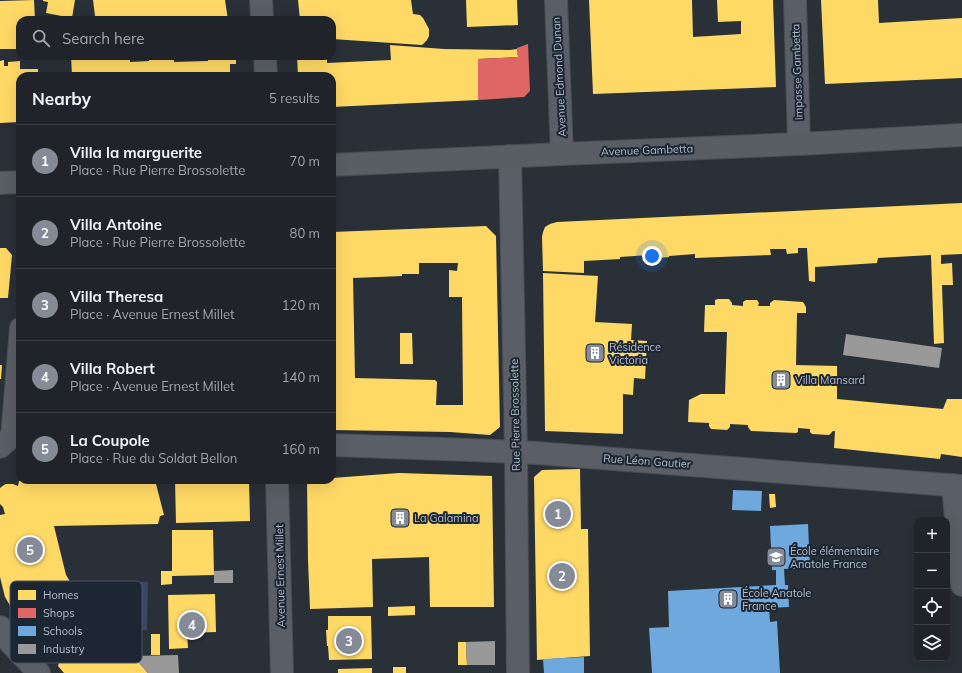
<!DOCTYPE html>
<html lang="en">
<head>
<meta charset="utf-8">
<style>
	:root { --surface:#20242a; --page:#282c32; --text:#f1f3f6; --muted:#a2a4a8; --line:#3d4147; --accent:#848b96 }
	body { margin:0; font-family:Mulish,sans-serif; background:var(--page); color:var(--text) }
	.controls { position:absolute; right:12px; bottom:12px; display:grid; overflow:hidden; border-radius:8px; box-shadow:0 4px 16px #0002 }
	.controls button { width:36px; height:36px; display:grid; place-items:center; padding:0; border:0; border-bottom:1px solid var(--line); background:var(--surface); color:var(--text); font:20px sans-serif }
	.you { position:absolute; left:652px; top:256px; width:14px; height:14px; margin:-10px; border:3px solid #fff; border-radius:50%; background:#1a73e8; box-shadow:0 0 0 6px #1a73e833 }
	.badge { display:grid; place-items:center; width:26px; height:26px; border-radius:50%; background:var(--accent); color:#fff; font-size:13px; font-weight:700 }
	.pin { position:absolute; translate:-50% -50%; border:2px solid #fff; box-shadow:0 1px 4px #0006 }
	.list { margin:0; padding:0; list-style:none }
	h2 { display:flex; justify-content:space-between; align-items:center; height:52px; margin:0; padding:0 16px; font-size:17px }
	h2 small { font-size:13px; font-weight:400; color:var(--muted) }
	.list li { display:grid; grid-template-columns:26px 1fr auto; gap:12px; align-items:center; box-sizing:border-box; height:72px; padding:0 16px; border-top:1px solid var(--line) }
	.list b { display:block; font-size:15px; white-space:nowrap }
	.list p { margin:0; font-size:13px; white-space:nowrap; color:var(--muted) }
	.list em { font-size:13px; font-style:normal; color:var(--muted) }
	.icon { flex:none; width:22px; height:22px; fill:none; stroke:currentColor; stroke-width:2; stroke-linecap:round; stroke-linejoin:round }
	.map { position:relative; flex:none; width:962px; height:673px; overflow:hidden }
	.search { position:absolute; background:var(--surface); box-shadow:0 4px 16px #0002; left:16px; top:16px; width:320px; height:44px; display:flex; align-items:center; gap:10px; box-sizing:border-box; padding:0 14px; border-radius:12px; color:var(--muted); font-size:15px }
	.panel { position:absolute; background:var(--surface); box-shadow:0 4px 16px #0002; left:16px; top:72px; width:320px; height:412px; border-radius:12px }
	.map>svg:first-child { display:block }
</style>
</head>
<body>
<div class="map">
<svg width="962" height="673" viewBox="0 0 962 673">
	<rect width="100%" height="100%" fill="#2a3038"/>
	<path fill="#384963" d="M 125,582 L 148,582 L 147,630 L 123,630 Z"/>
	<g fill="#ffd966" fill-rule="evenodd">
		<path d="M 34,0 L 35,20 L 20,20 L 20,49 L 0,49 L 0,1 Z"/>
		<path d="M 43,0 L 75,0 L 72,18 L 46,13 L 48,2 L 43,1 Z"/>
		<path d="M 93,0 L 225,0 L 228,20 L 172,20 L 95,16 Z"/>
		<path d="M 298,0 L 411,0 L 413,14 L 420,15 L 423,18 L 429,29 L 429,36 L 427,40 L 422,45 L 332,39 L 332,20 L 300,20 Z"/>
		<path d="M 466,0 L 517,0 L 518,25 L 467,27 Z"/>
		<path d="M 589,0 L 692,0 L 693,37 L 741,34 L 741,21 L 718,22 L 717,0 L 773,0 L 776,87 L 593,94 Z"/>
		<path d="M 821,0 L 878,0 L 879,23 L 962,18 L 962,78 L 825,84 Z"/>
		<path d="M 390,45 L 444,49 L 510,50 L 517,49 L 518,57 L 478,59 L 478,100 L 332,107 L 332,76 L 298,76 L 297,56 L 319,56 L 319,58 L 327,58 L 327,63 L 391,60 Z"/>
		<path d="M 71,56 L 130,56 L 130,62 L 149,61 L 149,56 L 174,56 L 174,62 L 208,61 L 208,56 L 236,56 L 236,64 L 230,64 L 230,76 L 72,76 Z"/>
		<path d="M 4,60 L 4,66 L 8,66 L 8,62 L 20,61 L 20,69 L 38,69 L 38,76 L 20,76 L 20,122 L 0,123 L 0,61 Z"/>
		<path d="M 962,203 L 962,254 L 941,255 L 941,264 L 952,263 L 953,285 L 942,285 L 944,343 L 934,344 L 931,255 L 878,258 L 877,263 L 815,267 L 815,282 L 809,281 L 807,248 L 798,248 L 798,253 L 787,254 L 786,249 L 770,249 L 771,255 L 695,258 L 695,254 L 669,256 L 669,257 L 650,259 L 649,255 L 620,257 L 620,259 L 584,261 L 584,273 L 543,271 L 542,237 L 543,232 L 545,227 L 550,224 L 557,222 Z"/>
		<path d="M 486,226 L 496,236 L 500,427 L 490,435 L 450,432 L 332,430 L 332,232 ZM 419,263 L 458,263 L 457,271 L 449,270 L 449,297 L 462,297 L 463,405 L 436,405 L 437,382 L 435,380 L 355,378 L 353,278 L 402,276 L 402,274 L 419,274 Z"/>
		<path d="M 0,248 L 6,248 L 12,255 L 8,298 L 0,298 Z"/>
		<path d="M 543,273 L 598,276 L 595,322 L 632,324 L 631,340 L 647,341 L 645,379 L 634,378 L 633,395 L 623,394 L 623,434 L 545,431 Z"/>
		<path d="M 718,299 L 729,299 L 732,303 L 732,305 L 743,306 L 743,302 L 746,300 L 757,300 L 759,303 L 758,306 L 770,306 L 770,303 L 774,300 L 803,302 L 806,307 L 806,313 L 797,313 L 796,365 L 837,366 L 837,399 L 943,409 L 947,399 L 962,399 L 962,457 L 941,454 L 940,459 L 834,448 L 835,431 L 833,431 L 829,435 L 812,434 L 810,432 L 810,429 L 798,428 L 798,432 L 796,433 L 751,431 L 748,427 L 748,425 L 730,424 L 730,427 L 727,430 L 711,429 L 709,426 L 709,423 L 688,422 L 689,400 L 701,394 L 725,394 L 727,332 L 704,332 L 705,305 L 715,305 L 715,300 Z"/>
		<path d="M 400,333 L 412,333 L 413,364 L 400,364 Z"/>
		<path d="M 0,365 L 2,365 L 1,379 L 0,379 Z"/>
		<path d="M 580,469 L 581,529 L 588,529 L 590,656 L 537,660 L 534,477 L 542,470 Z"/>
		<path d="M 399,473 L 492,476 L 494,607 L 430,607 L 429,557 L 372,559 L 373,607 L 310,609 L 308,560 L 307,480 L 332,480 L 332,478 Z"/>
		<path d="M 29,480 L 155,480 L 164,515 L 160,516 L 158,524 L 54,526 L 66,575 L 77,593 L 115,633 L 114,642 L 124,642 L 124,656 L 133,656 L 148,673 L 64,673 L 58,666 L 60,658 L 50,658 L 26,633 L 5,597 L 0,577 L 0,515 L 5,514 L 3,507 L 0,504 L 0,488 L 4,485 L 6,484 L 13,484 L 18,486 L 19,481 Z"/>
		<path d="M 175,480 L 249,480 L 250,521 L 176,523 Z"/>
		<path d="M 769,494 L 775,494 L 776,507 L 770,508 Z"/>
		<path d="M 172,530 L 213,530 L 214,575 L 172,576 L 172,584 L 161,585 L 161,571 L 172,571 Z"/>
		<path d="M 215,594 L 216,632 L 187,633 L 188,648 L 169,649 L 168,595 Z"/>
		<path d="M 415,606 L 415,615 L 388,616 L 388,607 Z"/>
		<path d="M 328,616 L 371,616 L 372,659 L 329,660 L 328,646 L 327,646 L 326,630 L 328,630 Z"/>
		<rect x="151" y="634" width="9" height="21"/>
		<path d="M 458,642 L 466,642 L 467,665 L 458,665 Z"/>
		<rect x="393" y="667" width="13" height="6"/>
		<path d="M 372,668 L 372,673 L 338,673 L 338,669 Z"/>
	</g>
	<path fill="#e06666" d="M 528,44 L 530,91 L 524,97 L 478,100 L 478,59 L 518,57 L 517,48 Z"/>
	<g fill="#6fa8dc">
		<path d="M 733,490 L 762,491 L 761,511 L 732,510 Z"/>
		<path d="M 808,524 L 810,568 L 784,569 L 785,585 L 788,585 L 789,607 L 769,608 L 770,622 L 777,621 L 780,673 L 652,673 L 649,628 L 669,627 L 668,591 L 776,585 L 776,570 L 772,570 L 770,526 Z"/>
		<path d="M 584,657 L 584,673 L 544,673 L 543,659 Z"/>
	</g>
	<g fill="#999">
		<path d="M 846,334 L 942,348 L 939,368 L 843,355 Z"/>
		<path d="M 233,570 L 233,583 L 214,583 L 214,571 Z"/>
		<path d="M 495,641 L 495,665 L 467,665 L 466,642 Z"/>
		<path d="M 178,655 L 179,673 L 148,673 L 133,656 Z"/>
	</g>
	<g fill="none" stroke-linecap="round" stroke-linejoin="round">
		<defs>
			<path id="pedestrian" d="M 11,437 L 20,328"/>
			<g id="minor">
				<path d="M 261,0 L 262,20"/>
				<path d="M 556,0 L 562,154"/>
				<path d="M 795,0 L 799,144"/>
				<path d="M 265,56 L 266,76"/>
				<path d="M 510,156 L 516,452 L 518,673"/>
				<path d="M 332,445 L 496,451 L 537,453 L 962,486"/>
				<path d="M 0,447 L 11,437 L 20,437"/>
				<path d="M 277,480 L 282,673"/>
				<path d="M 953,485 L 962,585"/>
			</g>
			<path id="tertiary" d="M 0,627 L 5,637 L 39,673"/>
			<g id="secondary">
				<path d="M 332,165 L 562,154 L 799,144 L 962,135"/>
				<path d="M 0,183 L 20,182"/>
			</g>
		</defs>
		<use href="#pedestrian" stroke="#484c53" stroke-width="22"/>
		<use href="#minor" stroke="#484c53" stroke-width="24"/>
		<use href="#tertiary" stroke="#484c53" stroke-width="24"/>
		<use href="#secondary" stroke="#484c53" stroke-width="24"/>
		<use href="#pedestrian" stroke="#5a5e66" stroke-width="20"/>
		<use href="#minor" stroke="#5a5e66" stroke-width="22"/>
		<use href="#tertiary" stroke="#5a5e66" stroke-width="22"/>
		<use href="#secondary" stroke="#595d64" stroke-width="22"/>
	</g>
	<defs>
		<symbol id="building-square" viewBox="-11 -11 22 22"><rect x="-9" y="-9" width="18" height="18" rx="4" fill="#848b96" stroke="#1d2633"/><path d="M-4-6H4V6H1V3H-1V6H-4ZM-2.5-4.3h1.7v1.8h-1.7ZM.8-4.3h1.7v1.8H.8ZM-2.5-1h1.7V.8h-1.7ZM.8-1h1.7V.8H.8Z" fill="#fff"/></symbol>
		<symbol id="school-square" viewBox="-11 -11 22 22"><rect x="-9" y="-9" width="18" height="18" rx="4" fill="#848b96" stroke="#1d2633"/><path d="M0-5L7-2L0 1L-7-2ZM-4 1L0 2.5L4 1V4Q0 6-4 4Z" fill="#fff"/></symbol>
	</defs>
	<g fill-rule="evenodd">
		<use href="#building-square" x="584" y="342" width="22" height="22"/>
		<use href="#building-square" x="770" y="369" width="22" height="22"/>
		<use href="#building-square" x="389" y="507" width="22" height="22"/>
		<use href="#school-square" x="765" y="546" width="22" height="22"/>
		<use href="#building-square" x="717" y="588" width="22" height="22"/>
	</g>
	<g text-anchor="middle" stroke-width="4" stroke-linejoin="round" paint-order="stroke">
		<g font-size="11" fill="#b4bcc9" stroke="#1d2633">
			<text transform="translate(797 72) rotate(-92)" y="4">Impasse Gambetta</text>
			<text transform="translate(559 77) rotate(-93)" y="4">Avenue Edmond Dunan</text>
			<text transform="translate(647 150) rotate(-2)" y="4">Avenue Gambetta</text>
			<text transform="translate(515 415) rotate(-91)" y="4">Rue Pierre Brossolette</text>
			<text transform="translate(647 461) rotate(4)" y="4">Rue Léon Gautier</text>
			<text transform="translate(280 576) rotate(-91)" y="4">Avenue Ernest Millet</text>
		</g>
		<g font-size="11" fill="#b4bcc9" stroke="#1d2633" text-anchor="start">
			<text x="609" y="351">Résidence<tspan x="609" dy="13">Victoria</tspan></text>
			<text x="795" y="384">Villa Mansard</text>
			<text x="414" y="522">La Galamina</text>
			<text x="790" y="555">École élémentaire<tspan x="790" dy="13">Anatole France</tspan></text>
			<text x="742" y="597">École Anatole<tspan x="742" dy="13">France</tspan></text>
		</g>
	</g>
	<rect x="10" y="581" width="132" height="82" rx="6" fill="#1d2633" stroke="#4a5360" stroke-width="1"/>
	<rect x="18" y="590" width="18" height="10" fill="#ffd966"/>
	<rect x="18" y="608" width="18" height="10" fill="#e06666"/>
	<rect x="18" y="626" width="18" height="10" fill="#6fa8dc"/>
	<rect x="18" y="644" width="18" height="10" fill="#999"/>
	<g font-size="11" fill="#b4bcc9">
		<text x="43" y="599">Homes</text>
		<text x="43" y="617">Shops</text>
		<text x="43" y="635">Schools</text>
		<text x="43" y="653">Industry</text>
	</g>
</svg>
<div class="controls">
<button>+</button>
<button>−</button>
<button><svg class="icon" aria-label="locate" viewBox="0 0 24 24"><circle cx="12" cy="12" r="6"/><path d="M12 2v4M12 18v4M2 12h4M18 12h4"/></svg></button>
<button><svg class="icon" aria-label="layers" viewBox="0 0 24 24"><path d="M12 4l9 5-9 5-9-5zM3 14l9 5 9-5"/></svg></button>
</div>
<div class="you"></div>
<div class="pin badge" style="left:558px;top:514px">1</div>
<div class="pin badge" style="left:562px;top:576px">2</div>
<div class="pin badge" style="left:349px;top:641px">3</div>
<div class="pin badge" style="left:192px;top:625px">4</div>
<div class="pin badge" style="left:30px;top:550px">5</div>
<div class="search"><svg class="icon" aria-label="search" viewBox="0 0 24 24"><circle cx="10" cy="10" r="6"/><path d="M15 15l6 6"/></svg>Search here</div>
<section class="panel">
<h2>Nearby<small>5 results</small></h2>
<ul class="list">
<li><span class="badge">1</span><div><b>Villa la marguerite</b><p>Place · Rue Pierre Brossolette</p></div><em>70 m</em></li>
<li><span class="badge">2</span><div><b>Villa Antoine</b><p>Place · Rue Pierre Brossolette</p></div><em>80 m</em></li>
<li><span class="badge">3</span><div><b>Villa Theresa</b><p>Place · Avenue Ernest Millet</p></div><em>120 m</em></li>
<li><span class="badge">4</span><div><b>Villa Robert</b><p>Place · Avenue Ernest Millet</p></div><em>140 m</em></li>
<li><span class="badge">5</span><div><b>La Coupole</b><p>Place · Rue du Soldat Bellon</p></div><em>160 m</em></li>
</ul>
</section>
</div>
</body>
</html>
